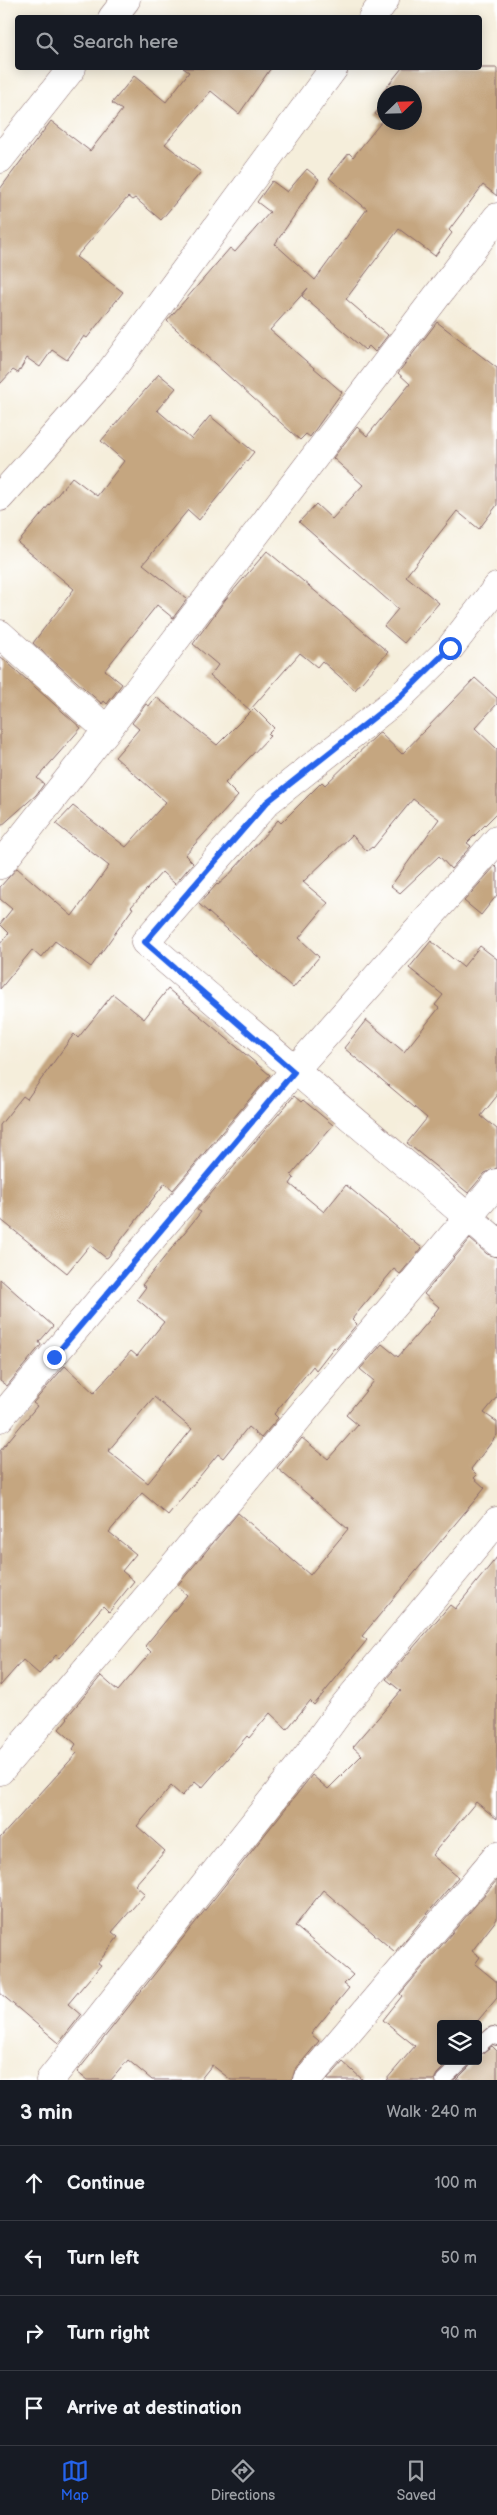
<!DOCTYPE html>
<html lang="en">
<head>
<meta charset="utf-8">
<style>
	:root { --surface:#171b24; --page:#20242c; --text:#f1f3f6; --muted:#9ea1a6; --line:#363941; --accent:#2563eb }
	body { margin:0; font-family:"Balsamiq Sans",sans-serif; background:var(--page); color:var(--text) }
	.controls { position:absolute; right:15px; bottom:15px; display:grid; overflow:hidden; border-radius:5px; box-shadow:0 2px 12px #0003 }
	.controls button { width:45px; height:45px; display:grid; place-items:center; padding:0; border:0; border-bottom:1px solid var(--line); background:var(--surface); color:var(--text); font:25px sans-serif }
	.compass { position:absolute; left:377px; top:85px; width:45px; height:45px; border-radius:50%; background:var(--surface); box-shadow:0 2px 12px #0003; rotate:67deg }
	.stop { position:absolute; width:15px; height:15px; margin:-11px; border:4px solid #2563eb; border-radius:50%; background:#fff }
	.stop.end { background:#2563eb; border-color:#fff; box-shadow:0 1px 5px #0008 }
	.list { margin:0; padding:0; list-style:none }
	h2 { display:flex; justify-content:space-between; align-items:center; height:65px; margin:0; padding:0 20px; font-size:21px }
	h2 small { font-size:16px; font-weight:400; color:var(--muted) }
	.list li { display:grid; grid-template-columns:32px 1fr auto; gap:15px; align-items:center; box-sizing:border-box; height:75px; padding:0 20px; border-top:1px solid var(--line) }
	.list b { display:block; font-size:19px; white-space:nowrap }
	.list em { font-size:16px; font-style:normal; color:var(--muted) }
	.icon { flex:none; width:28px; height:28px; fill:none; stroke:currentColor; stroke-width:2; stroke-linecap:round; stroke-linejoin:round }
	.map { position:relative; flex:none; width:497px; height:2080px; overflow:hidden }
	.search { position:absolute; background:var(--surface); box-shadow:0 2px 12px #0003; left:15px; right:15px; top:15px; height:55px; display:flex; align-items:center; gap:12px; box-sizing:border-box; padding:0 18px; border-radius:5px; color:var(--muted); font-size:19px }
	.sheet { height:365px; background:var(--surface) }
	nav { display:flex; justify-content:space-around; align-items:center; box-sizing:border-box; height:70px; border-top:1px solid var(--line); background:var(--surface); font-size:14px; color:var(--muted) }
	nav a { display:grid; justify-items:center; gap:2px }
	nav .on { color:var(--accent) }
	.map>svg:first-child { display:block }
</style>
</head>
<body>
<div class="map">
<svg width="497" height="2080" viewBox="0 0 497 2080">
	<rect width="100%" height="100%" fill="#fff"/>
	<filter id="ink" filterUnits="userSpaceOnUse"><feTurbulence type="fractalNoise" baseFrequency=".02" numOctaves="2"/><feDisplacementMap in="SourceGraphic" scale="10" xChannelSelector="R" yChannelSelector="G"/><feConvolveMatrix kernelMatrix="1 2 1 2 8 2 1 2 1" color-interpolation-filters="sRGB"/></filter>
	<filter id="wash" filterUnits="userSpaceOnUse"><feTurbulence type="fractalNoise" baseFrequency=".0096" numOctaves="4" result="noise"/><feDisplacementMap in="SourceGraphic" scale="20" xChannelSelector="R" yChannelSelector="G"/><feGaussianBlur stdDeviation="1.12" result="paint"/><feColorMatrix in="noise" values="0 0 0 0 0 0 0 0 0 0 0 0 0 0 0 0 0 1.4 0 .05"/><feComposite in="paint" operator="in"/></filter>
	<g filter="url(#wash)">
		<rect width="100%" height="100%" fill="#f5eedb"/>
		<g id="blocks">
			<g fill="#c5a680" fill-rule="evenodd">
				<path d="M 183,68 L 271,68 L 239,114 L 211,91 L 165,144 L 201,172 L 161,220 L 135,198 L 132,200 L 128,197 L 76,257 L 123,292 L 87,338 L 84,336 L 67,360 L 52,350 L 40,367 L 27,358 L 18,373 L 13,370 L 0,384 L 0,189 L 51,121 L 90,151 L 122,110 L 112,103 L 134,76 L 166,102 L 189,72 Z"/>
				<path d="M 402,68 L 497,68 L 497,196 L 483,185 L 449,230 L 452,233 L 435,256 L 399,229 L 346,299 L 388,335 L 375,352 L 369,346 L 365,350 L 302,296 L 308,288 L 270,330 L 342,392 L 310,437 L 306,434 L 300,440 L 167,321 L 230,248 L 235,252 L 270,212 L 257,202 L 272,181 L 287,192 L 307,169 L 319,179 L 275,244 L 315,280 L 367,209 L 329,178 L 349,153 L 353,157 L 383,120 L 375,114 L 384,102 L 384,122 L 414,122 L 414,92 L 384,92 L 384,95 L 382,93 Z"/>
				<path d="M 437,322 L 497,368 L 497,505 L 479,529 L 457,511 L 406,576 L 439,603 L 404,643 L 384,626 L 398,609 L 299,522 L 316,504 L 332,519 L 363,485 L 333,458 L 357,427 L 367,436 L 410,384 L 398,373 Z"/>
				<path d="M 159,374 L 176,388 L 157,410 L 191,439 L 210,416 L 254,452 L 199,520 L 188,510 L 143,564 L 187,599 L 173,618 L 157,605 L 105,670 L 122,684 L 107,704 L 104,701 L 102,704 L 33,643 L 74,589 L 18,543 L 72,477 L 97,496 L 124,461 L 101,441 Z"/>
				<path d="M 267,551 L 388,652 L 355,690 L 322,661 L 317,667 L 300,653 L 250,710 L 210,676 L 218,665 L 193,644 L 225,600 Z"/>
				<path d="M 0,656 L 81,728 L 37,778 L 44,784 L 36,795 L 0,827 Z"/>
				<path d="M 475,678 L 497,698 L 497,704 L 475,728 L 497,749 L 497,813 L 467,843 L 471,846 L 451,869 L 439,856 L 400,893 L 391,886 L 439,819 L 413,799 L 373,848 L 372,847 L 367,851 L 352,835 L 303,882 L 328,903 L 299,938 L 319,957 L 293,988 L 199,904 L 217,884 L 218,885 L 227,877 L 278,820 L 281,823 L 322,782 L 325,785 L 378,734 L 380,733 L 402,754 Z"/>
				<path d="M 156,697 L 217,745 L 254,708 L 274,728 L 268,734 L 270,736 L 225,783 L 238,796 L 185,855 L 193,863 L 175,884 L 162,872 L 131,907 L 133,908 L 91,967 L 55,941 L 41,958 L 32,950 L 0,989 L 0,944 L 9,933 L 0,924 L 12,909 L 0,899 L 0,887 L 17,868 L 72,916 L 109,866 L 56,824 L 73,806 L 126,847 L 166,802 L 115,757 L 139,729 L 132,723 L 146,704 L 149,706 Z"/>
				<path d="M 495,866 L 497,868 L 497,895 L 481,915 L 464,901 Z"/>
				<path d="M 431,941 L 463,967 L 480,946 L 497,959 L 497,1096 L 481,1116 L 497,1129 L 497,1168 L 485,1173 L 468,1193 L 407,1143 L 427,1118 L 344,1048 L 366,1020 L 404,1052 L 439,1008 L 435,1005 L 443,995 L 409,968 Z"/>
				<path d="M 168,989 L 270,1075 L 173,1190 L 165,1183 L 108,1257 L 106,1258 L 90,1245 L 67,1273 L 0,1219 L 0,1125 L 23,1096 L 27,1099 L 74,1034 L 78,1038 L 113,994 L 144,1019 Z"/>
				<path d="M 294,1096 L 301,1102 L 303,1100 L 333,1125 L 291,1175 L 294,1178 L 290,1184 L 324,1212 L 346,1185 L 422,1248 L 400,1274 L 394,1269 L 352,1319 L 357,1324 L 336,1349 L 334,1347 L 316,1370 L 313,1366 L 274,1414 L 278,1418 L 261,1438 L 248,1427 L 223,1458 L 218,1454 L 168,1515 L 142,1493 L 109,1532 L 136,1554 L 122,1571 L 134,1581 L 109,1612 L 103,1606 L 59,1658 L 56,1655 L 39,1674 L 23,1660 L 0,1686 L 0,1451 L 37,1406 L 33,1403 L 65,1366 L 94,1393 L 131,1351 L 137,1356 L 164,1322 L 137,1299 L 146,1287 L 142,1285 L 201,1212 L 197,1210 ZM 154,1397 L 192,1429 L 148,1483 L 108,1451 Z"/>
				<path d="M 470,1239 L 487,1254 L 497,1257 L 497,1397 L 484,1413 L 497,1422 L 497,1435 L 471,1469 L 477,1475 L 474,1478 L 485,1488 L 362,1636 L 367,1640 L 314,1705 L 310,1701 L 287,1729 L 270,1713 L 249,1738 L 247,1736 L 202,1788 L 195,1782 L 182,1796 L 171,1786 L 137,1826 L 165,1851 L 135,1885 L 145,1894 L 112,1932 L 118,1937 L 98,1963 L 101,1965 L 68,2004 L 81,2015 L 59,2043 L 0,1993 L 0,1838 L 77,1753 L 73,1749 L 76,1744 L 59,1729 L 68,1718 L 67,1717 L 101,1676 L 118,1691 L 151,1652 L 145,1646 L 187,1595 L 177,1586 L 238,1513 L 310,1575 L 348,1529 L 277,1468 L 302,1438 L 328,1459 L 358,1425 L 346,1415 L 374,1381 L 360,1369 L 382,1344 L 398,1357 L 428,1322 L 439,1307 L 424,1294 Z"/>
				<path d="M 0,1279 L 53,1326 L 39,1342 L 41,1345 L 7,1386 L 0,1381 Z"/>
				<path d="M 497,1557 L 497,1819 L 476,1802 L 432,1855 L 458,1877 L 395,1952 L 323,1890 L 295,1926 L 353,1975 L 344,1984 L 349,1988 L 311,2034 L 319,2041 L 295,2070 L 292,2080 L 231,2080 L 212,2065 L 200,2080 L 152,2080 L 128,2060 L 111,2080 L 87,2080 L 77,2072 L 312,1775 L 328,1789 L 362,1755 L 353,1747 L 401,1691 L 386,1679 L 450,1605 L 455,1609 Z"/>
				<path d="M 497,1880 L 497,1919 L 472,1951 L 480,1957 L 475,1964 L 497,1982 L 497,1998 L 475,2024 L 441,2024 L 441,2061 L 450,2061 L 437,2074 L 434,2080 L 386,2080 L 415,2046 L 383,2020 L 402,1996 L 400,1994 Z"/>
				<path d="M 492,2046 L 497,2051 L 497,2080 L 456,2080 L 469,2067 L 472,2061 L 478,2061 L 478,2056 Z"/>
				<path d="M 343,2062 L 363,2080 L 327,2080 Z"/>
			</g>
		</g>
	</g>
	<g filter="url(#ink)">
		<use href="#blocks" fill-opacity="0" stroke="#866769" stroke-width="1"/>
		<g fill="none" stroke-linecap="round" stroke-linejoin="round">
			<defs>
				<g id="lane">
					<path d="M 478,2047 L 493,2034 L 497,2038"/>
					<path d="M 443,2080 L 463,2061"/>
				</g>
				<g id="street">
					<path d="M 112,18 L 126,0"/>
					<path d="M 372,18 L 385,0"/>
					<path d="M 0,159 L 72,68"/>
					<path d="M 0,497 L 104,380 L 334,68"/>
					<path d="M 497,587 L 450,648 L 401,696 L 267,802 L 145,942 L 497,1242"/>
					<path d="M 0,634 L 107,730"/>
					<path d="M 0,865 L 107,730 L 497,217"/>
					<path d="M 0,1418 L 294,1071 L 497,840"/>
					<path d="M 0,1771 L 497,1183"/>
					<path d="M 50,2080 L 307,1756 L 342,1708 L 497,1521"/>
					<path d="M 307,2080 L 497,1856"/>
				</g>
			</defs>
			<use href="#lane" stroke="#866769" stroke-width="16"/>
			<use href="#street" stroke="#866769" stroke-width="29"/>
			<use href="#lane" stroke="#fff" stroke-width="14"/>
			<use href="#street" stroke="#fff" stroke-width="28"/>
		</g>
	</g>
	<g fill="none" stroke-linecap="round" stroke-linejoin="round" filter="url(#ink)">
		<path stroke="#2563eb" stroke-width="6" d="M 54,1357 L 294,1072 L 145,942 L 267,802 L 401,696 L 450,648"/>
	</g>
</svg>
<div class="controls">
<button><svg class="icon" aria-label="layers" viewBox="0 0 24 24"><path d="M12 4l9 5-9 5-9-5zM3 14l9 5 9-5"/></svg></button>
</div>
<svg class="compass" viewBox="-18 -18 36 36"><path d="M0-13l5 13h-10z" fill="#e53935"/><path d="M0 13l5-13h-10z" fill="#9ea1a6"/></svg>
<div class="stop" style="left:450px;top:648px"></div>
<div class="stop end" style="left:54px;top:1357px"></div>
<div class="search"><svg class="icon" aria-label="search" viewBox="0 0 24 24"><circle cx="10" cy="10" r="6"/><path d="M15 15l6 6"/></svg>Search here</div>
</div>
<section class="sheet">
<h2>3 min<small>Walk · 240 m</small></h2>
<ul class="list">
<li><svg class="icon" aria-label="ahead" viewBox="0 0 24 24"><path d="M12 20V5M6 11l6-6 6 6"/></svg><div><b>Continue</b></div><em>100 m</em></li>
<li><svg class="icon" aria-label="left" viewBox="0 0 24 24"><path d="M17 20v-9H6M10 6l-5 5 5 5"/></svg><div><b>Turn left</b></div><em>50 m</em></li>
<li><svg class="icon" aria-label="right" viewBox="0 0 24 24"><path d="M7 20v-9h11M14 6l5 5-5 5"/></svg><div><b>Turn right</b></div><em>90 m</em></li>
<li><svg class="icon" aria-label="arrive" viewBox="0 0 24 24"><path d="M6 21V4h12l-3 4 3 4H6"/></svg><div><b>Arrive at destination</b></div></li>
</ul>
</section>
<nav>
<a class="on"><svg class="icon" aria-label="map" viewBox="0 0 24 24"><path d="M3 6l6-2 6 2 6-2v14l-6 2-6-2-6 2zM9 4v14M15 6v14"/></svg>Map</a>
<a><svg class="icon" aria-label="directions" viewBox="0 0 24 24"><path d="M12 3l9 9-9 9-9-9zM9 14v-3h6M13 9l2 2-2 2"/></svg>Directions</a>
<a><svg class="icon" aria-label="saved" viewBox="0 0 24 24"><path d="M7 4h10v16l-5-4-5 4z"/></svg>Saved</a>
</nav>
</body>
</html>
